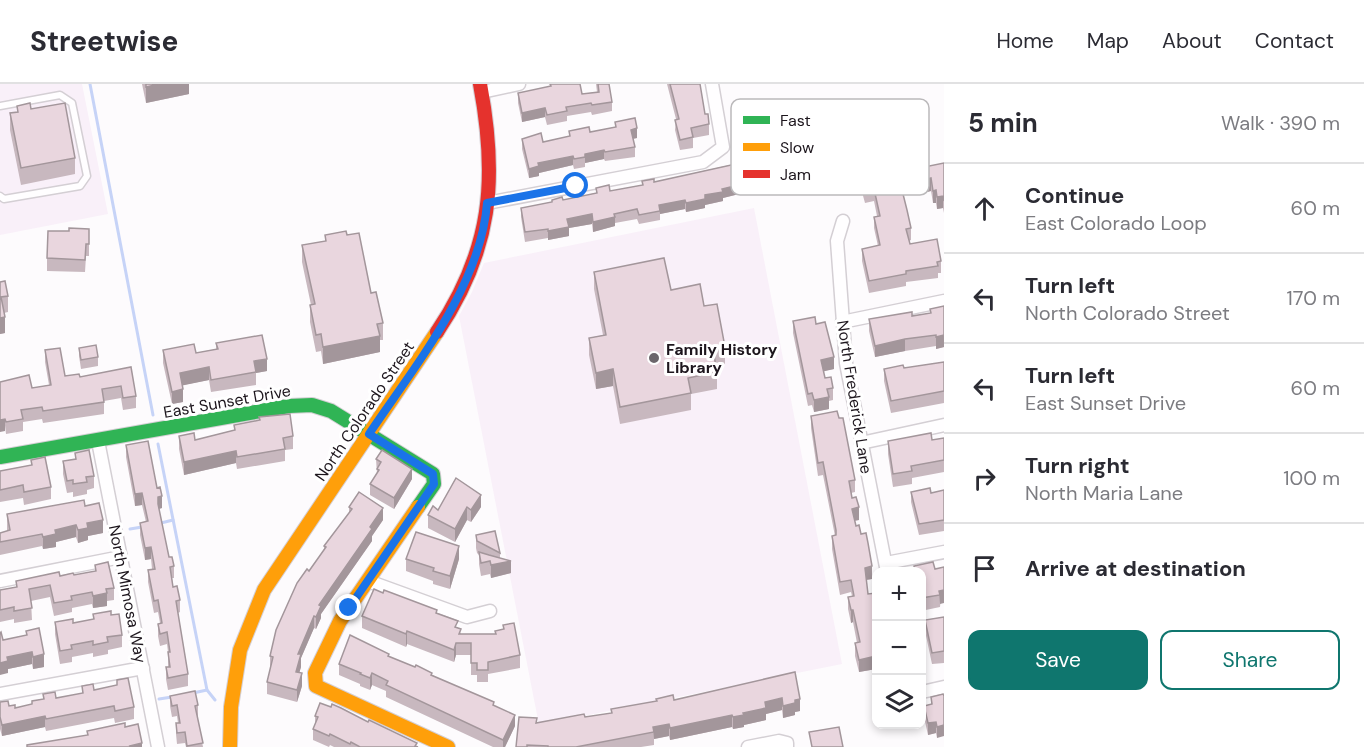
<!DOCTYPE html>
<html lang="en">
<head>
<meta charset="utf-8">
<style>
	:root { --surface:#fff; --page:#f7f7f7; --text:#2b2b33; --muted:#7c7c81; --line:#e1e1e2; --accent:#0f766e }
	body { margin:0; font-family:"DM Sans",sans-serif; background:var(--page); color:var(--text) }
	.controls { position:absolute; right:18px; bottom:18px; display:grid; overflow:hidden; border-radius:12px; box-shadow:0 3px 9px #0003 }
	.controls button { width:54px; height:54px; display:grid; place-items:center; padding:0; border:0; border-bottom:2px solid var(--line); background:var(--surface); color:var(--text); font:30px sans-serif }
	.stop { position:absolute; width:18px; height:18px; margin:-14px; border:4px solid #1a73e8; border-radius:50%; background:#fff }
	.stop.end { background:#1a73e8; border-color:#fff; box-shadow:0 2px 6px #0008 }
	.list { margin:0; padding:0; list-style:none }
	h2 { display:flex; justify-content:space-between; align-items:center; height:78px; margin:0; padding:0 24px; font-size:26px }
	h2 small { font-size:20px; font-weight:400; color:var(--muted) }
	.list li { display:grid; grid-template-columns:39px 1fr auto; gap:18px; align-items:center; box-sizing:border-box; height:90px; padding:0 24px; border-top:2px solid var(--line) }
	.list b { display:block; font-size:22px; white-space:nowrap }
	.list p { margin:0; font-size:20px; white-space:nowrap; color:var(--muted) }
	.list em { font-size:20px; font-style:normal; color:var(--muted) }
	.actions { display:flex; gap:12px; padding:18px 24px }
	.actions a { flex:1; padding:14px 0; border:2px solid var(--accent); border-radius:12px; text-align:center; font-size:21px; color:var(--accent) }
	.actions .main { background:var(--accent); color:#fff }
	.icon { flex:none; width:33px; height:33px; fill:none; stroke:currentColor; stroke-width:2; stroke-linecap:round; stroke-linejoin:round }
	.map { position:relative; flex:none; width:944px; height:663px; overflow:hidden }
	header { display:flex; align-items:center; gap:36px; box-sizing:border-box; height:84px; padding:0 30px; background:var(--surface); border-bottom:2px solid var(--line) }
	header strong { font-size:28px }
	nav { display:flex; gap:33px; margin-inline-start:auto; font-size:21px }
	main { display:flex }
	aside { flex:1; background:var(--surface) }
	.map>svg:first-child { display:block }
</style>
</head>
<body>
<header>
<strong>Streetwise</strong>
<nav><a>Home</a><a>Map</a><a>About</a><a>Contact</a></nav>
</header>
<main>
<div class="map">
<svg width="944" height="663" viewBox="0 0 944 663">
	<rect width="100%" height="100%" fill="#fdfbfd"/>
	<g fill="#f9f0f9">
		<path d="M 0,0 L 82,0 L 108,130 L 0,151 Z"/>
		<path d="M 754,124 L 842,580 L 539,641 L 459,232 L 472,208 L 484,179 Z"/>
	</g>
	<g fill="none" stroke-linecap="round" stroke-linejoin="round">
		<g stroke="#c6d3f7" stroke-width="3">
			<path d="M 90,0 L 153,331"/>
			<path d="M 158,360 L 207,606 L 215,616"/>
			<path d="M 161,439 L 173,436"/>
			<path d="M 130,445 L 142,443"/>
			<path d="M 193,609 L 207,606"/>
			<path d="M 159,615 L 172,613"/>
		</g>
		<defs>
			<path id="lane" d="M 0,22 L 60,11 L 72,19 L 87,92 L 80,102 L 4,115 L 0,112"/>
			<g id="street">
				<path d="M 482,8 L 519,0"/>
				<path d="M 487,119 L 703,78 L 723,63 L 712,0"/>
				<path d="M 843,137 L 837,157 L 846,279 L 887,488"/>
				<path d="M 842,238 L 944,217"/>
				<path d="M 98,357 L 158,663"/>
				<path d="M 861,359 L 944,341"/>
				<path d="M 886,479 L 944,468"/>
				<path d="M 0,497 L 121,473"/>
				<path d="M 368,497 L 467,533 L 490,527"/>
				<path d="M 922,608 L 944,603"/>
				<path d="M 0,610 L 143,584"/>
				<path d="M 748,663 L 779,657 L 787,659 L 787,663"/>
			</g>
			<path id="fast" d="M 0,373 L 289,322 L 312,321 L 331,327 L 433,390 L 434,400 L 418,423"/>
			<g id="slow">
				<path d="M 418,423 L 340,537 L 315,589 L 316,602 L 448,663"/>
				<path d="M 230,663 L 231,623 L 240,566 L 264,506 L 437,248"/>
			</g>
			<path id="jam" d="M 437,248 C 492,166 498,95 480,0"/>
		</defs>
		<use href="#lane" stroke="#d4cfd4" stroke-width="9"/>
		<use href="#street" stroke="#d4cfd4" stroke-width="15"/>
		<use href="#fast" stroke="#d4cfd4" stroke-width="16"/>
		<use href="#slow" stroke="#d4cfd4" stroke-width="16"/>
		<use href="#jam" stroke="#d4cfd4" stroke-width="16"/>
		<use href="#lane" stroke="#fffeff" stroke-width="6"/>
		<use href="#street" stroke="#fffeff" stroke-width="12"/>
		<use href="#fast" stroke="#30b455" stroke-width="14"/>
		<use href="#slow" stroke="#ff9f0a" stroke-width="14"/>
		<use href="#jam" stroke="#e5322d" stroke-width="14"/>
	</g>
	<g fill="#c8b8bf">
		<path d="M 142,0 L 189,0 L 189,10 L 146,19 Z"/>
		<path d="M 550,0 L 582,10 L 597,8 L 596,0 L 609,0 L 612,18 L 612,27 L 592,31 L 591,28 L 567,32 L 567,37 L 547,41 L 545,33 L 522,38 L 518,19 L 518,9 L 550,3 Z"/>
		<path d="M 667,0 L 700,0 L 705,30 L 709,40 L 709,51 L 693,54 L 693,64 L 680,66 L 675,46 L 676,35 Z"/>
		<path d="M 17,22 L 75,74 L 75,90 L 21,101 L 10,46 L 10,29 L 17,28 Z"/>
		<path d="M 615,38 L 637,54 L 633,55 L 635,63 L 635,73 L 605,77 L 604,75 L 585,79 L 585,83 L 574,85 L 573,81 L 539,89 L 539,92 L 529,94 L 522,65 L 522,55 L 543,58 L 569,53 L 569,47 L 590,48 L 615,43 Z"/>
		<path d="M 734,70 L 751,107 L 723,114 L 723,117 L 705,121 L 705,124 L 686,128 L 685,125 L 660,130 L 660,136 L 639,140 L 637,135 L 615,139 L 615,142 L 593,148 L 592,140 L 569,144 L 569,152 L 548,156 L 548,154 L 525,158 L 521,133 L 521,124 L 552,119 L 552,116 L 563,116 L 596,109 L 596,104 L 610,107 L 642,101 L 642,97 L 654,98 L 734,80 Z"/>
		<path d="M 944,79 L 944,129 L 943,124 L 937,125 L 936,119 L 933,119 L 931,107 L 927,108 L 924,96 L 924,83 Z"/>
		<path d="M 862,96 L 898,103 L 911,144 L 911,156 L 909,157 L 910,160 L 941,177 L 941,189 L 938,189 L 938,194 L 906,198 L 906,202 L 869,209 L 862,177 L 862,165 L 878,162 L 874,144 L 874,133 L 877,132 L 874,117 L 865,119 L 862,108 Z"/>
		<path d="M 89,145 L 89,172 L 86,172 L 85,188 L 47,187 L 47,174 L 69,147 Z"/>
		<path d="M 325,151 L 347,151 L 383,239 L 383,256 L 380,256 L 380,268 L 323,280 L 321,267 L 316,268 L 310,238 L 310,221 L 311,221 L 302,178 L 302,161 L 325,157 Z"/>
		<path d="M 594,188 L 671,206 L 704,222 L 725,263 L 725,280 L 716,282 L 717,288 L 717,305 L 691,310 L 691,326 L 620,340 L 613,302 L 596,305 L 589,271 L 589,254 L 603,251 L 594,205 Z"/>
		<path d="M 0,198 L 8,212 L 8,228 L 4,229 L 5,249 L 0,250 Z"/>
		<path d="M 944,222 L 944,263 L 936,265 L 936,262 L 905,267 L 875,273 L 869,247 L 869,235 L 912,232 L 930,229 L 930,225 Z"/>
		<path d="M 793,237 L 816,240 L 834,285 L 823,287 L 825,294 L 833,304 L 833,316 L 829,317 L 829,325 L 814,328 L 812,321 L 808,322 L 793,249 Z"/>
		<path d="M 216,259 L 267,287 L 256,289 L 256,301 L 211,308 L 209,296 L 183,301 L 183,318 L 172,320 L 163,279 L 163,266 L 196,269 L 216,265 Z"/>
		<path d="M 79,264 L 98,273 L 98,282 L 81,285 L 79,272 Z"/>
		<path d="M 45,266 L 65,292 L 80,293 L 131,283 L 136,312 L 136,324 L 123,326 L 121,314 L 104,317 L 104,330 L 43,339 L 42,335 L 23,338 L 23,347 L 6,350 L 0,298 L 32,304 L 49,301 L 45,278 Z"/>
		<path d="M 944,278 L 944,319 L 891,329 L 884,297 L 884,285 L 904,284 Z"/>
		<path d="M 811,332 L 839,334 L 855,396 L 855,408 L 851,409 L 859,436 L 854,437 L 872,495 L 866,496 L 868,510 L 876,509 L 876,585 L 859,588 L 855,572 L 855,559 L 857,559 L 853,538 L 851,539 L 848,525 L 848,513 L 852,512 L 851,508 L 840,511 L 832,465 L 832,452 L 835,452 L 823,391 L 818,392 L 811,344 Z"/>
		<path d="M 259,333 L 293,352 L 293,365 L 285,366 L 285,377 L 237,385 L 236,379 L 184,391 L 179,365 L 179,352 L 195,356 L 234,346 L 234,341 L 259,336 Z"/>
		<path d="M 944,354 L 944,388 L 912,394 L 912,400 L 893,403 L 888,370 L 888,357 L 932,356 Z"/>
		<path d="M 126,361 L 157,404 L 162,424 L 159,425 L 169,473 L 174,482 L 174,494 L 172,494 L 173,503 L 180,516 L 180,528 L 178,529 L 188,590 L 188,602 L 168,606 L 166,595 L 166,583 L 168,583 L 168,568 L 167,560 L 160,562 L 158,552 L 158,540 L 160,539 L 158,528 L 154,529 L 148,498 L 148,486 L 152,485 L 151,475 L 145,476 L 140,451 L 140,439 L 146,438 L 142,421 L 135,422 L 126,373 Z"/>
		<path d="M 75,369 L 94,392 L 94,404 L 87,406 L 87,410 L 73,413 L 73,408 L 67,409 L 63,390 L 63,377 L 75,375 Z"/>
		<path d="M 376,375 L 412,395 L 394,425 L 370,411 L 370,400 L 377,390 Z"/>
		<path d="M 31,376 L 51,403 L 51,415 L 24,421 L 23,414 L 0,418 L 0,387 L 31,381 Z"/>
		<path d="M 456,394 L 481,423 L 471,438 L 467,436 L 455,458 L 428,444 L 428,431 L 438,426 Z"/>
		<path d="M 944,406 L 944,447 L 919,451 L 911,418 L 911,408 L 931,409 Z"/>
		<path d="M 85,422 L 103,449 L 88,452 L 88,456 L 78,459 L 76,453 L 56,458 L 56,463 L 43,465 L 42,462 L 0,471 L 0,449 L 7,447 L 7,430 Z"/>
		<path d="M 349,423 L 383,436 L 372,452 L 372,457 L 321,530 L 321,534 L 316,545 L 314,544 L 301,574 L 301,583 L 299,589 L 302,602 L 297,618 L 267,610 L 267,598 L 271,584 L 270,584 L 270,572 L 324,465 L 324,462 L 349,429 Z"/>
		<path d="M 476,451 L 500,469 L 500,474 L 511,489 L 491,494 L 490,490 L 481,492 L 479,480 L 479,471 L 477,469 L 476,464 Z"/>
		<path d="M 406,475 L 459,475 L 450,505 L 433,500 L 433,497 L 406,487 Z"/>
		<path d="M 95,481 L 114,504 L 114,516 L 107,517 L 107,522 L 93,524 L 92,520 L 72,524 L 72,528 L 54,532 L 50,513 L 31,517 L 32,536 L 14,539 L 14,535 L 0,538 L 0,506 L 16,503 L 16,497 L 60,492 L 74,491 L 95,487 Z"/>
		<path d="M 914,482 L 935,485 L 944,483 L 940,523 L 921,527 L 921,488 L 914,488 Z"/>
		<path d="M 383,509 L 437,529 L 458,544 L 461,550 L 495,550 L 495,547 L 503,545 L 503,541 L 520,571 L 520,584 L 488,590 L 488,598 L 477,598 L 477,591 L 471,591 L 471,571 L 456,571 L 454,578 L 407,560 L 406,563 L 362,544 L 362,532 Z"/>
		<path d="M 93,530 L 111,531 L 122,551 L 122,563 L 108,566 L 108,570 L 93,573 L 93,569 L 72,573 L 72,578 L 60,580 L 55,550 L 55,538 L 73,539 L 93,535 Z"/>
		<path d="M 944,533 L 944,579 L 932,580 L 925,547 L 925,536 Z"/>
		<path d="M 26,547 L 44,583 L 33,585 L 32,580 L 8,585 L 8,589 L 3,556 L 26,551 Z"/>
		<path d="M 389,573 L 432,591 L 494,621 L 515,642 L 505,663 L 493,663 L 386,613 L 386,607 L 372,601 L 370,606 L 360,602 L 360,600 L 339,591 L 339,580 Z"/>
		<path d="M 795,588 L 800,627 L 795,628 L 795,631 L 783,634 L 782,626 L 766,630 L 766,636 L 744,641 L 744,643 L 733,645 L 732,643 L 670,656 L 669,652 L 654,655 L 654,661 L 641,663 L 516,663 L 537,639 L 585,633 L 611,629 L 611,625 L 674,616 Z"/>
		<path d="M 117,596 L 134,623 L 134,635 L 115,639 L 114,634 L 46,647 L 45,643 L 2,652 L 0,645 L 0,618 L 15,624 L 32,621 L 32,617 L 43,615 L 43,610 L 56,614 L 82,610 L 82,602 L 94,606 L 117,601 Z"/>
		<path d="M 943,610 L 937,654 L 936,649 L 928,651 L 924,633 L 924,622 L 931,620 L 931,613 Z"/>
		<path d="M 170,612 L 198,621 L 198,632 L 197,632 L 203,663 L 186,663 L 185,659 L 177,660 L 176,650 L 176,639 L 178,639 L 177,632 L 172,633 L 170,622 Z"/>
		<path d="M 315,632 L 368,638 L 418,663 L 334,663 L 330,661 L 329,663 L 313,656 L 313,645 L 315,641 Z"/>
	</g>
	<g fill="#a3969b">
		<path d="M 159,0 L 189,0 L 189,10 L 146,19 L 146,3 Z"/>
		<path d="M 545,24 L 545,33 L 522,38 L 522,29 Z"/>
		<path d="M 637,44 L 637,54 L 631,55 L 631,46 Z"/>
		<path d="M 604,66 L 604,75 L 585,79 L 585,70 Z"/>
		<path d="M 573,72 L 573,81 L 539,89 L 539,92 L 529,94 L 529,85 L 538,79 Z"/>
		<path d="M 931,94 L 931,107 L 927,108 L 927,95 Z"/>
		<path d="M 751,98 L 751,107 L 723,114 L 723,117 L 705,121 L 705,124 L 686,128 L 686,119 L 722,105 Z"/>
		<path d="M 936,106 L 936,119 L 933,119 L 933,107 Z"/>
		<path d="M 943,112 L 943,124 L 937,125 L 937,113 Z"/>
		<path d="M 685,116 L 685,125 L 660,130 L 659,121 Z"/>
		<path d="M 592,130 L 592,140 L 569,144 L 569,152 L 548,156 L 548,147 L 567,135 Z"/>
		<path d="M 615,133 L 615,142 L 593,148 L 593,138 Z"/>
		<path d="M 5,233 L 5,249 L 0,250 L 0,234 Z"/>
		<path d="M 944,251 L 944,263 L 936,265 L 936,253 Z"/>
		<path d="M 380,252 L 380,268 L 323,280 L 323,263 Z"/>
		<path d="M 905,255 L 905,267 L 875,273 L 875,262 Z"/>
		<path d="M 834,273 L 834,285 L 821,288 L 821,276 Z"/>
		<path d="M 267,275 L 267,287 L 256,289 L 254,277 Z"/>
		<path d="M 209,283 L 209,296 L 180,302 L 180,289 Z"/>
		<path d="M 613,285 L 613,302 L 596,305 L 596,289 Z"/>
		<path d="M 183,305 L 183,318 L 172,320 L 172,308 Z"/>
		<path d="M 829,313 L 829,325 L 814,328 L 814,316 Z"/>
		<path d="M 5,335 L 5,347 L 0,348 L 0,336 Z"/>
		<path d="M 236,367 L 236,379 L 184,391 L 184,378 Z"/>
		<path d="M 412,385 L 412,395 L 394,425 L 394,414 Z"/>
		<path d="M 142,409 L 142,421 L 135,422 L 135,410 Z"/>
		<path d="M 481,411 L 481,423 L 471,438 L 471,426 Z"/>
		<path d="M 162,412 L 162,424 L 158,425 L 158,413 Z"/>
		<path d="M 467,423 L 467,436 L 455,458 L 455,445 Z"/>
		<path d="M 859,423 L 859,436 L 852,437 L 852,425 Z"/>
		<path d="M 383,424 L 383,436 L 372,452 L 372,457 L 321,530 L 321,534 L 316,545 L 316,533 L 319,521 Z"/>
		<path d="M 103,436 L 103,449 L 88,452 L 88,456 L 78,459 L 78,446 L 87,439 Z"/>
		<path d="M 76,441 L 76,453 L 56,458 L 56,463 L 43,465 L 43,453 L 55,446 Z"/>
		<path d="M 459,462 L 459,475 L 450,505 L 450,492 Z"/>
		<path d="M 151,463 L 151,475 L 145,476 L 145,464 Z"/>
		<path d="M 511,477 L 511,489 L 491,494 L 491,481 Z"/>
		<path d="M 872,482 L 872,495 L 865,496 L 865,484 Z"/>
		<path d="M 944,506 L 944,519 L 940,520 L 939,507 Z"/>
		<path d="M 107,509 L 107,522 L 93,524 L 93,512 Z"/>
		<path d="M 851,526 L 853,526 L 853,538 L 851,539 Z"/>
		<path d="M 314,532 L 314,544 L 301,574 L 301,583 L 296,600 L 298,570 Z"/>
		<path d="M 407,547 L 407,560 L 406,563 L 406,550 Z"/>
		<path d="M 456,559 L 456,571 L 454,578 L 454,566 Z"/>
		<path d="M 32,568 L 32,580 L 8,585 L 8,589 L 0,591 L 0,579 L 7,573 Z"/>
		<path d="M 44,570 L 44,583 L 33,585 L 33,573 Z"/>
		<path d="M 876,572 L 876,585 L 859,588 L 859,576 Z"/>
		<path d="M 302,589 L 302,602 L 297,618 L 297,606 Z"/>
		<path d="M 372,589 L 372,601 L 370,606 L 370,594 Z"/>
		<path d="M 782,614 L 782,626 L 766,630 L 766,636 L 744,641 L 744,643 L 733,645 L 733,633 L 765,618 Z"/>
		<path d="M 800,615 L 800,627 L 795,628 L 795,631 L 783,634 L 783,622 L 795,616 Z"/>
		<path d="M 515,631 L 515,642 L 505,663 L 503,663 L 503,656 Z"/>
		<path d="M 732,631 L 732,643 L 670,656 L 670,644 Z"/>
		<path d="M 45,632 L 45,643 L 2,652 L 2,641 Z"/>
		<path d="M 936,638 L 936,649 L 928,651 L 928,639 Z"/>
		<path d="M 669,640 L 669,652 L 654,655 L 653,643 Z"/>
		<path d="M 944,641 L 944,652 L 937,654 L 937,643 Z"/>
		<path d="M 142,659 L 142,663 L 130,663 L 130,662 Z"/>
	</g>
	<g fill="#e9d6de" stroke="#a3969b" stroke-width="1.5">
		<path d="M 146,0 L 159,0 L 146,3 Z"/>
		<path d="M 550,0 L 580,0 L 582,10 L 599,8 L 598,0 L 609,0 L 612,18 L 592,21 L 591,19 L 566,23 L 567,27 L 547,31 L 545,24 L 522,29 L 518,9 L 551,2 Z"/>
		<path d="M 670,0 L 700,0 L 705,30 L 708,30 L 709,40 L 691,44 L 693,53 L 680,56 L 675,36 L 679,35 Z"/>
		<path d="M 30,19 L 31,25 L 65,19 L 75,74 L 21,84 L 10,29 L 18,28 L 17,22 Z"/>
		<path d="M 635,34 L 637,44 L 631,46 L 635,63 L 605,68 L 604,66 L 585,70 L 585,73 L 574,75 L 573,72 L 538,79 L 539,82 L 529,85 L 522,55 L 541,49 L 543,58 L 570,52 L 569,47 L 589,43 L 590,48 L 616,43 L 615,38 Z"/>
		<path d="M 744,68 L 751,98 L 722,105 L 723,108 L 705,111 L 705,115 L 686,119 L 685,116 L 659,121 L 660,127 L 639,131 L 637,125 L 614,130 L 615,133 L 593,138 L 592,130 L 567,135 L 569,143 L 548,147 L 548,145 L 525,148 L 521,124 L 552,118 L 552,116 L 562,113 L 563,116 L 597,109 L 596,104 L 609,101 L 610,107 L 643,101 L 642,97 L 654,95 L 654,98 L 736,80 L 734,70 Z"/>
		<path d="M 944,79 L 944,117 L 943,112 L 937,113 L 936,106 L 933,107 L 931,94 L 927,95 L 924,83 Z"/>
		<path d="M 895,90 L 898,103 L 901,102 L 907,126 L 911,144 L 906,145 L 910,160 L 937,155 L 941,177 L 937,178 L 938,182 L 906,187 L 906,190 L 869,197 L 862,165 L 880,161 L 874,133 L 880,132 L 874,105 L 865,107 L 862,96 Z"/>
		<path d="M 69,144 L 89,145 L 89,160 L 86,160 L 85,176 L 47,174 L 48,147 L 69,147 Z"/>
		<path d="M 346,147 L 347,151 L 359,149 L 371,209 L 376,208 L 383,239 L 377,240 L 380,252 L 323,263 L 321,250 L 316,251 L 310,221 L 315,220 L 302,161 L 326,157 L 325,151 Z"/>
		<path d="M 664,174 L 671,206 L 700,200 L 704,222 L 717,220 L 725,263 L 713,266 L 717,288 L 688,294 L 691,309 L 620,323 L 613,285 L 596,289 L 589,254 L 606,251 L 594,188 Z"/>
		<path d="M 5,197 L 8,212 L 1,213 L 5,233 L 0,234 L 0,198 Z"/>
		<path d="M 944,222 L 944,251 L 936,253 L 936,251 L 905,255 L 875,262 L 869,235 L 912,228 L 912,232 L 931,229 L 930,225 Z"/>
		<path d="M 815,233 L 816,240 L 825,238 L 834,273 L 821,276 L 825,294 L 831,293 L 833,304 L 827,305 L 829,313 L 814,316 L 812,309 L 808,310 L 793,237 Z"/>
		<path d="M 262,251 L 267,275 L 254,277 L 256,288 L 211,296 L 209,283 L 180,289 L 183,305 L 172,308 L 163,266 L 194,260 L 196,269 L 218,265 L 216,259 Z"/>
		<path d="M 96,261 L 98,273 L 81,276 L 79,264 Z"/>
		<path d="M 60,264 L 65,292 L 79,290 L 80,293 L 131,283 L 136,312 L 123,314 L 121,302 L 102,305 L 104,318 L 43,327 L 42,323 L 21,326 L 23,335 L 6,338 L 5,335 L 0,336 L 0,298 L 29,291 L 32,304 L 51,301 L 45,266 Z"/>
		<path d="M 944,278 L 944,307 L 891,317 L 884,285 L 903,281 L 904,284 Z"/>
		<path d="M 837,327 L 839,334 L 843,334 L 855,396 L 849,397 L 852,414 L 856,413 L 859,423 L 852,425 L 856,442 L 859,441 L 861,450 L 866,449 L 868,459 L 872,482 L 865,484 L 868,510 L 876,509 L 876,572 L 859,576 L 855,559 L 860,558 L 853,526 L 851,526 L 848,513 L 854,512 L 851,496 L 840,498 L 832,452 L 836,451 L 836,446 L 823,378 L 818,379 L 811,332 Z"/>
		<path d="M 290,330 L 293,352 L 283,354 L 285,365 L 237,373 L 236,367 L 184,378 L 179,352 L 194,349 L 195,356 L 235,346 L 234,341 L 260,336 L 259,333 Z"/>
		<path d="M 931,349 L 932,356 L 944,354 L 944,376 L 911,382 L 912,387 L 893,390 L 888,357 Z"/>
		<path d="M 148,357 L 157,404 L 160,403 L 162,412 L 158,413 L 158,420 L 169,473 L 172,473 L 174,482 L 170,483 L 173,503 L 177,502 L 180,516 L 176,517 L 188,590 L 168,594 L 166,583 L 170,583 L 168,568 L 170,568 L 167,548 L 160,550 L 158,540 L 162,539 L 158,516 L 154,517 L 148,486 L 155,485 L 151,463 L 145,464 L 140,439 L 148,437 L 142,409 L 135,410 L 126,361 Z"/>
		<path d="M 89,366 L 94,392 L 86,393 L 87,398 L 73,400 L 73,396 L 67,397 L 63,377 L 76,375 L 75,369 Z"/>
		<path d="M 382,366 L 412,385 L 394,414 L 370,400 L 379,386 L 377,385 L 381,378 L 376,375 Z"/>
		<path d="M 45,373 L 51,403 L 24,408 L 23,401 L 0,406 L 0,387 L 32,381 L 31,376 Z"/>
		<path d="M 456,394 L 481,411 L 471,426 L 467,423 L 455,445 L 428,431 L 433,422 L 438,426 Z"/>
		<path d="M 930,404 L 931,409 L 944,406 L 944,436 L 919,440 L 911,408 Z"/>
		<path d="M 359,408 L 383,424 L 370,443 L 372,445 L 319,521 L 321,522 L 316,533 L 314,532 L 298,570 L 301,570 L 296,588 L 302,589 L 297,606 L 267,598 L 273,573 L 270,572 L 276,546 L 297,499 L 307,485 L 309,487 L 326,463 L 324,462 L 352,425 L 349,423 Z"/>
		<path d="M 84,416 L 85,422 L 99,419 L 103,436 L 87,439 L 88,444 L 78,446 L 76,441 L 55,446 L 56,450 L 43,453 L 42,450 L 0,458 L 0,449 L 10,446 L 7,430 Z"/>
		<path d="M 495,447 L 500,469 L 477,457 L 476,451 Z"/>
		<path d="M 416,448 L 459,462 L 450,492 L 433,487 L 434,484 L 406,475 Z"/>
		<path d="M 479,468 L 489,471 L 511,477 L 491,481 L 490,477 L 481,479 Z"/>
		<path d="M 108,478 L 114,504 L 106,505 L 107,509 L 93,512 L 92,508 L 71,512 L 72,516 L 54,519 L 50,501 L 29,505 L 32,524 L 14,527 L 14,523 L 0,526 L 0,506 L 17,503 L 16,497 L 59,488 L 60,492 L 73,489 L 74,491 L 96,487 L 95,481 Z"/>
		<path d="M 933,478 L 935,485 L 944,483 L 944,506 L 939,507 L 940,511 L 921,514 L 921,488 L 915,488 L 914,482 Z"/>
		<path d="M 374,505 L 383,509 L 384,506 L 437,526 L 436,529 L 458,537 L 455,543 L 461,545 L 459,550 L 496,550 L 495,547 L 504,545 L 503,541 L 514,539 L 520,571 L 488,578 L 488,586 L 477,586 L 477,579 L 471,579 L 471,559 L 456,559 L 454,566 L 407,547 L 406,550 L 362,532 Z"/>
		<path d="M 111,527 L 111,531 L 119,530 L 122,551 L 107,553 L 108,558 L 93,561 L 93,557 L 71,561 L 72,565 L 60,567 L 55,538 L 73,535 L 73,539 L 94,535 L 93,530 Z"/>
		<path d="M 944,533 L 944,567 L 932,569 L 925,536 Z"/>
		<path d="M 39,544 L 44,570 L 33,573 L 32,568 L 7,573 L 8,577 L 0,579 L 0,549 L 1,548 L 3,556 L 27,551 L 26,547 Z"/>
		<path d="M 350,551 L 389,570 L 388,572 L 415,583 L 416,581 L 432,589 L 431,591 L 494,618 L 493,621 L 515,631 L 503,656 L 386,601 L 388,597 L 372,589 L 370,594 L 360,590 L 361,589 L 339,580 Z"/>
		<path d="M 795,588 L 800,615 L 795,616 L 795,619 L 783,622 L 782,614 L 765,618 L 766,624 L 743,629 L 744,631 L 733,633 L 732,631 L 670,644 L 669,640 L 653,643 L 654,648 L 576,663 L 548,663 L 548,662 L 527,661 L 527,663 L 516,663 L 519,633 L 537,634 L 536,639 L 584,630 L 585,633 L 612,629 L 611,625 L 657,617 L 656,615 L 673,611 L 674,616 Z"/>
		<path d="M 128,594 L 134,623 L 115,627 L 114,622 L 46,635 L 45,632 L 2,641 L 0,633 L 0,618 L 8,617 L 9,622 L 15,621 L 15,624 L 32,620 L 32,617 L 44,615 L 43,610 L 55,608 L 56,614 L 83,609 L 82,602 L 93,600 L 94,606 L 117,601 L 117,596 Z"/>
		<path d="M 195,607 L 198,621 L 195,622 L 203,659 L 187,662 L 185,648 L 177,649 L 176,639 L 180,639 L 177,621 L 172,622 L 170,612 Z"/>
		<path d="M 943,610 L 944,612 L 944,641 L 937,643 L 936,638 L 928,639 L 924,622 L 932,620 L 931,613 Z"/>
		<path d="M 320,619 L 331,623 L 332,620 L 341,624 L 368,638 L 369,636 L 417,659 L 415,662 L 418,663 L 360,663 L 351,658 L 350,660 L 330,650 L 329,652 L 313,645 L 318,633 L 315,632 Z"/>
		<path d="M 125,639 L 125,643 L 138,640 L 142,659 L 130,662 L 131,663 L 27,663 L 27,661 L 88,651 L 87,647 Z"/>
		<path d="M 839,643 L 843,663 L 812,663 L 809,648 Z"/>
	</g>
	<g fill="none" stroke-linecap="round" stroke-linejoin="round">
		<path stroke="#1a73e8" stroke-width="8" d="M 349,524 L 434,400 L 433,390 L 369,350 C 414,283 481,202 487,119 L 576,102"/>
	</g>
	<circle fill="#6b666b" stroke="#fff" stroke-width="2" cx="654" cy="274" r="6"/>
	<g text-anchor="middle" stroke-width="6" stroke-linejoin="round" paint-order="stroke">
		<g font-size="16" font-weight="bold" fill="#1d161d" stroke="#fff" text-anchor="start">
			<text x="666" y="271">Family History<tspan x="666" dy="18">Library</tspan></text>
		</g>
		<g font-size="16" fill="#1d161d" stroke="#fff">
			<text transform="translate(855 313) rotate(81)" y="6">North Frederick Lane</text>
			<text transform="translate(227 317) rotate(-10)" y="6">East Sunset Drive</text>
			<text transform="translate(364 327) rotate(-56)" y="6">North Colorado Street</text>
			<text transform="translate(128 510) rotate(79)" y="6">North Mimosa Way</text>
		</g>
	</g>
	<rect x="731" y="15" width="198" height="96" rx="9" fill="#fff" stroke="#bbb9bb" stroke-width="1.5"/>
	<rect x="743" y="32" width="27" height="8" fill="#30b455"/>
	<rect x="743" y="59" width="27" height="8" fill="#ff9f0a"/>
	<rect x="743" y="86" width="27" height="8" fill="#e5322d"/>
	<g font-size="16" fill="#1d161d">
		<text x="780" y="42">Fast</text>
		<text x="780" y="69">Slow</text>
		<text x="780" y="96">Jam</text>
	</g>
</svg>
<div class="controls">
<button>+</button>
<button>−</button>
<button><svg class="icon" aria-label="layers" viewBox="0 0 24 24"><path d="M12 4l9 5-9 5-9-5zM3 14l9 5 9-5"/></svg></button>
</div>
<div class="stop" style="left:576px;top:102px"></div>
<div class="stop end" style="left:349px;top:524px"></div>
</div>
<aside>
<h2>5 min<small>Walk · 390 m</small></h2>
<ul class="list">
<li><svg class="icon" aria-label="ahead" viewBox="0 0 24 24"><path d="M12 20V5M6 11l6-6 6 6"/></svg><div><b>Continue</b><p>East Colorado Loop</p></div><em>60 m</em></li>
<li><svg class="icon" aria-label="left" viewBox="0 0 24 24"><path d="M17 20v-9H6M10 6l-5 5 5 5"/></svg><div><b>Turn left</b><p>North Colorado Street</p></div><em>170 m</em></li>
<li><svg class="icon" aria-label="left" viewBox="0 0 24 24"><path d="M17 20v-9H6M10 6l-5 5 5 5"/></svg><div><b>Turn left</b><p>East Sunset Drive</p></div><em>60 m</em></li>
<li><svg class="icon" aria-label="right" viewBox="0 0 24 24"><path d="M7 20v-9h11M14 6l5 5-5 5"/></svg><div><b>Turn right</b><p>North Maria Lane</p></div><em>100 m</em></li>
<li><svg class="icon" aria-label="arrive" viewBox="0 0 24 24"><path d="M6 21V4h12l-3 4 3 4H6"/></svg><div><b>Arrive at destination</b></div></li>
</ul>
<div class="actions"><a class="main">Save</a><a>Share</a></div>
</aside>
</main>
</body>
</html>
